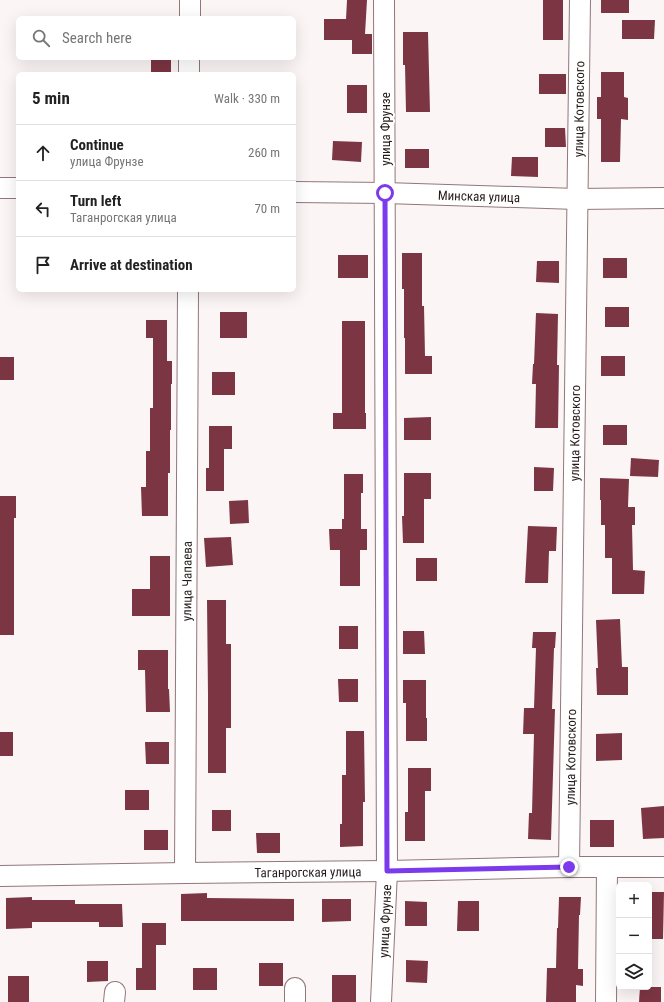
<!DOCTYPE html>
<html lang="en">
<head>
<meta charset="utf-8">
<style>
	:root { --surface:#fff; --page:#f2f2f2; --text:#222; --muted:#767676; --line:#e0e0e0 }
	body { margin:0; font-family:"Roboto Condensed",sans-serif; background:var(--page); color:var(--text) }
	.controls { position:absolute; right:12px; bottom:12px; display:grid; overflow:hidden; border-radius:6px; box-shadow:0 4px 16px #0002 }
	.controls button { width:36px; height:36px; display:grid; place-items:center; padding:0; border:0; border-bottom:1px solid var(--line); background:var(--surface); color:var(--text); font:20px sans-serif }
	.stop { position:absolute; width:12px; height:12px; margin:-9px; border:3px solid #7c3aed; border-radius:50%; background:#fff }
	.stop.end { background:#7c3aed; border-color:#fff; box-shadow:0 1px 4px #0008 }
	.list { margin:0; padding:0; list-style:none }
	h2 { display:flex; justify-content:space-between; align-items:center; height:52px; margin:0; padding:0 16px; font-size:17px }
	h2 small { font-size:13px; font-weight:400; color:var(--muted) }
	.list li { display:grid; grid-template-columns:26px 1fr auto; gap:12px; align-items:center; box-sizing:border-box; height:56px; padding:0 16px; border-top:1px solid var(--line) }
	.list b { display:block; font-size:15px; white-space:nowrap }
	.list p { margin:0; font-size:13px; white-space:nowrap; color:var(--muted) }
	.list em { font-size:13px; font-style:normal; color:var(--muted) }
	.icon { flex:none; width:22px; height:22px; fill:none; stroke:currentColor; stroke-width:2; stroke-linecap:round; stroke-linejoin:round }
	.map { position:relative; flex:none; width:664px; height:1002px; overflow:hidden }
	.search { position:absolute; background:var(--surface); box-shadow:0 4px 16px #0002; left:16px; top:16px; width:280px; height:44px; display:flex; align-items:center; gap:10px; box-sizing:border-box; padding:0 14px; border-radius:6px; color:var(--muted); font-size:15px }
	.panel { position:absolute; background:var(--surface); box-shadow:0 4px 16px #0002; left:16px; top:72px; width:280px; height:220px; border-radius:6px }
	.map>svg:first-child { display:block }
</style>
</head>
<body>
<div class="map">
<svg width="664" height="1002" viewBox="0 0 664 1002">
	<rect width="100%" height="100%" fill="#fbf5f5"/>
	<g fill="#7c3543">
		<path d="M 347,0 L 367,0 L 365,34 L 372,34 L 372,54 L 352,54 L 352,40 L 324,40 L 324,19 L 346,19 Z"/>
		<rect x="543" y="0" width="20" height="40"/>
		<rect x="601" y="0" width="28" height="13"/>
		<path d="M 622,20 L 655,20 L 654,39 L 622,39 Z"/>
		<path d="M 403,32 L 428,32 L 430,112 L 406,112 L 405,65 L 403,65 Z"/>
		<rect x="151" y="58" width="20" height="16"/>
		<path d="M 601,72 L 624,72 L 624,97 L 628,98 L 628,120 L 621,119 L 620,162 L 601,162 L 601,119 L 597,119 L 597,97 L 601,97 Z"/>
		<rect x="539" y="74" width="27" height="20"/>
		<rect x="347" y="85" width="20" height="28"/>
		<path d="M 545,128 L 565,128 L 566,147 L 545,147 Z"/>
		<path d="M 333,141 L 362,142 L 361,162 L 332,160 Z"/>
		<rect x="405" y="149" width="24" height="19"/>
		<path d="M 512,157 L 538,157 L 538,177 L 511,176 Z"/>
		<path d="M 402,253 L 422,253 L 422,306 L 424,306 L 425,356 L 432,356 L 432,374 L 405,374 L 405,338 L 404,338 L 404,289 L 402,289 Z"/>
		<rect x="338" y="255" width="30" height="23"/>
		<rect x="603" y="258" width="24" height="20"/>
		<path d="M 537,261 L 559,261 L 559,283 L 536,282 Z"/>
		<rect x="605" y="307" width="24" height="20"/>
		<rect x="220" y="312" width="27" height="26"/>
		<path d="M 536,313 L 558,314 L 557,365 L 559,365 L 558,428 L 535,428 L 536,384 L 532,384 L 533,364 L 534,364 Z"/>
		<path d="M 146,320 L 167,320 L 167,361 L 172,361 L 172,384 L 171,384 L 171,430 L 170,430 L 170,473 L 168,473 L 168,516 L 142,516 L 141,487 L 146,487 L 146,451 L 150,451 L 150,408 L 153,408 L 153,338 L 146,338 Z"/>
		<path d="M 342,321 L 365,321 L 365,413 L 366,413 L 366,429 L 333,429 L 333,413 L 342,413 Z"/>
		<rect x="601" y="356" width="24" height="20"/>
		<rect x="0" y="357" width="14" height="23"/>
		<rect x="212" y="372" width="23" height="23"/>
		<path d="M 431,417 L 431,440 L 404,440 L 404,418 Z"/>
		<rect x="603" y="425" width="24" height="20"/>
		<path d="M 209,426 L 232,426 L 232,449 L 224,449 L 224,491 L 206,491 L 206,468 L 209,468 Z"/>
		<path d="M 631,458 L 659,460 L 658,477 L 630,476 Z"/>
		<path d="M 534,467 L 554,468 L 553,491 L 534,491 Z"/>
		<path d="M 404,473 L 431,473 L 431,499 L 424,499 L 424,543 L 403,543 L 402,516 L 404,516 Z"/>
		<path d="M 344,474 L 363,474 L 363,493 L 361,493 L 361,529 L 367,529 L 367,550 L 360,550 L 360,586 L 340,586 L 340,550 L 330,550 L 329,529 L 342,529 L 342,519 L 344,519 Z"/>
		<path d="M 600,478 L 629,479 L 628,507 L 635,507 L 635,525 L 632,525 L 633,570 L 645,571 L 644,594 L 612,594 L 612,558 L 605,558 L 605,525 L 601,525 L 601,500 L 600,500 Z"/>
		<path d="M 0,496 L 16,496 L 16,518 L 14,518 L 14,635 L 0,635 Z"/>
		<path d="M 248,500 L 249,523 L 230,524 L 229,501 Z"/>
		<path d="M 528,526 L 557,527 L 556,551 L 549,551 L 548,583 L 525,583 Z"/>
		<path d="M 231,537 L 233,565 L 206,567 L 204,538 Z"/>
		<path d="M 150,556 L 170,556 L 170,616 L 132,616 L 132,589 L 150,589 Z"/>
		<rect x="416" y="558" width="21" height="23"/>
		<path d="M 207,600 L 226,600 L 226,644 L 231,644 L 231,728 L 226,728 L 226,773 L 208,773 L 208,695 Z"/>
		<path d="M 620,619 L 622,667 L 628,667 L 628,695 L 597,695 L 596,668 L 598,668 L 596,620 Z"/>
		<rect x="339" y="626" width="19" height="23"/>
		<path d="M 403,631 L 424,631 L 425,654 L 403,654 Z"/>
		<path d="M 533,632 L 556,632 L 555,648 L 554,648 L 552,709 L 555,709 L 551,840 L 528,839 L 529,813 L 532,813 L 534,734 L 523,734 L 524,708 L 534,708 L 536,648 L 532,648 Z"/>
		<path d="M 138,650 L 168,650 L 168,689 L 169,689 L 170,712 L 146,712 L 145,670 L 138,670 Z"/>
		<path d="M 338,679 L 358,679 L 358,702 L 339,702 Z"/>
		<path d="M 403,680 L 426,680 L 426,718 L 427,718 L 427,741 L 406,741 L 406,703 L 403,703 Z"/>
		<path d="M 346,731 L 364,731 L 365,802 L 363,802 L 363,846 L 340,847 L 340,824 L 342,824 L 342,775 L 346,775 Z"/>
		<rect x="0" y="732" width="13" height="24"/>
		<path d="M 622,733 L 622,760 L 596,761 L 596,734 Z"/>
		<path d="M 145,742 L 169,742 L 169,764 L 146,764 Z"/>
		<path d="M 408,768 L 431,768 L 431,791 L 425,791 L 425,841 L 405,841 L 405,812 L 408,812 Z"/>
		<rect x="125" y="790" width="24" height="20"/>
		<path d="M 664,806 L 664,838 L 643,839 L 641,808 Z"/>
		<rect x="212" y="810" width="19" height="21"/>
		<rect x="590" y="820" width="24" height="27"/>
		<rect x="144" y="830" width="24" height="20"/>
		<path d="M 256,833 L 280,833 L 280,853 L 257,853 Z"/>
		<path d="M 649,892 L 664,892 L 663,939 L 649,939 Z"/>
		<path d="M 207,893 L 207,898 L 294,899 L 294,921 L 181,921 L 181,894 Z"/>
		<path d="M 32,897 L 32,900 L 75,900 L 75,904 L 122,904 L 123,927 L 99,927 L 99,922 L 32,922 L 32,928 L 6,929 L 6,898 Z"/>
		<path d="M 559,897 L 581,897 L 580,915 L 579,915 L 578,969 L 583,969 L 583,986 L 576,985 L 576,1002 L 546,1002 L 547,968 L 556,968 L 557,928 L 558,928 Z"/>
		<path d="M 322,899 L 351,899 L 351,921 L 322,922 Z"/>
		<path d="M 405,901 L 427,902 L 427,926 L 405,926 Z"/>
		<path d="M 458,901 L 479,901 L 479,931 L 457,931 Z"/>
		<path d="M 142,923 L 166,923 L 166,945 L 156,945 L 156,990 L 136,990 L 136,968 L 142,968 Z"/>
		<path d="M 406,960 L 428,961 L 427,983 L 406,982 Z"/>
		<path d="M 87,961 L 108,961 L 108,981 L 87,982 Z"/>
		<rect x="259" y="963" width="24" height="23"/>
		<rect x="193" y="968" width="24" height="22"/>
		<rect x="332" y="975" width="24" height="27"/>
		<rect x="8" y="976" width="21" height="26"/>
		<path d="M 640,987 L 661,987 L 661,1002 L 639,1002 Z"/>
	</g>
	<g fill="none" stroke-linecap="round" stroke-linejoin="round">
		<defs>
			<g id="minor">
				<path d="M 190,18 L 190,0"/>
				<path d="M 189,74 L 189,58"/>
				<path d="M 0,188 L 18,188"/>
				<path id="s1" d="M 294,192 L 385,193 L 577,199 L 664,198"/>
				<path id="s2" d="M 569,867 L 580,0"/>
				<path id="s3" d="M 185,873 L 188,290"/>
				<path id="s4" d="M 0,876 L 185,873 L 387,871 L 569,867 L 664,867"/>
				<path d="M 295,988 L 295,1002"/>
				<path d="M 114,1002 L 115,992"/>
				<path id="s5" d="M 381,1002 L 387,871 L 384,0"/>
				<path d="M 606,1002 L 607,867"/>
			</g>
		</defs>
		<use href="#minor" stroke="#91777a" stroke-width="22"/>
		<use href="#minor" stroke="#fff" stroke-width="20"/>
	</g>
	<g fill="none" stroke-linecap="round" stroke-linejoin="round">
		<path stroke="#7c3aed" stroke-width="5" d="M 385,193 L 387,871 L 569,867"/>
	</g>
	<g text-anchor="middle" stroke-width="4" stroke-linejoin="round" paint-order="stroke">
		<g font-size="13" fill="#261b1c" stroke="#fff">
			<text dy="5" stroke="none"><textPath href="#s2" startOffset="758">улица Котовского</textPath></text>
			<text transform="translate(385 129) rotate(-90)" y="5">улица Фрунзе</text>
			<text dy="5" stroke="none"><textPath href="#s1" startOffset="185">Минская улица</textPath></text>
			<text dy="5" stroke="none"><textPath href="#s2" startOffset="434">улица Котовского</textPath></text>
			<text dy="5" stroke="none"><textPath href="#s3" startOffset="292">улица Чапаева</textPath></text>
			<text dy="5" stroke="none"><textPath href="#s2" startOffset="110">улица Котовского</textPath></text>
			<text dy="5" stroke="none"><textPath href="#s4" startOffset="308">Таганрогская улица</textPath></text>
			<text dy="5" stroke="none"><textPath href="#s5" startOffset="81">улица Фрунзе</textPath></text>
		</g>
	</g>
</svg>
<div class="controls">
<button>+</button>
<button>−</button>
<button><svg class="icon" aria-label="layers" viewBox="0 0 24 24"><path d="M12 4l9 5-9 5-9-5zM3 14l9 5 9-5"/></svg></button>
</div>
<div class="stop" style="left:385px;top:193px"></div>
<div class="stop end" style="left:569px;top:867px"></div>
<div class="search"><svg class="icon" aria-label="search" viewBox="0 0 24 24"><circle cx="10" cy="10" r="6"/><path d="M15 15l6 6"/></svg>Search here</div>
<section class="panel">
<h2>5 min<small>Walk · 330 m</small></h2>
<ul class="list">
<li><svg class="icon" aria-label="ahead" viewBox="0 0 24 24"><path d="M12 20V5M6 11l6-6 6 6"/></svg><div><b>Continue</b><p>улица Фрунзе</p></div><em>260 m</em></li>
<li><svg class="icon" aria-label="left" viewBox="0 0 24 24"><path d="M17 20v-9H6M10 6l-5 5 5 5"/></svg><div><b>Turn left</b><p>Таганрогская улица</p></div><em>70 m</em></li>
<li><svg class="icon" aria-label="arrive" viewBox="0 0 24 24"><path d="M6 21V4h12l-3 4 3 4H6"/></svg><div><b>Arrive at destination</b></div></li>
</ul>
</section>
</div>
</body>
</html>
